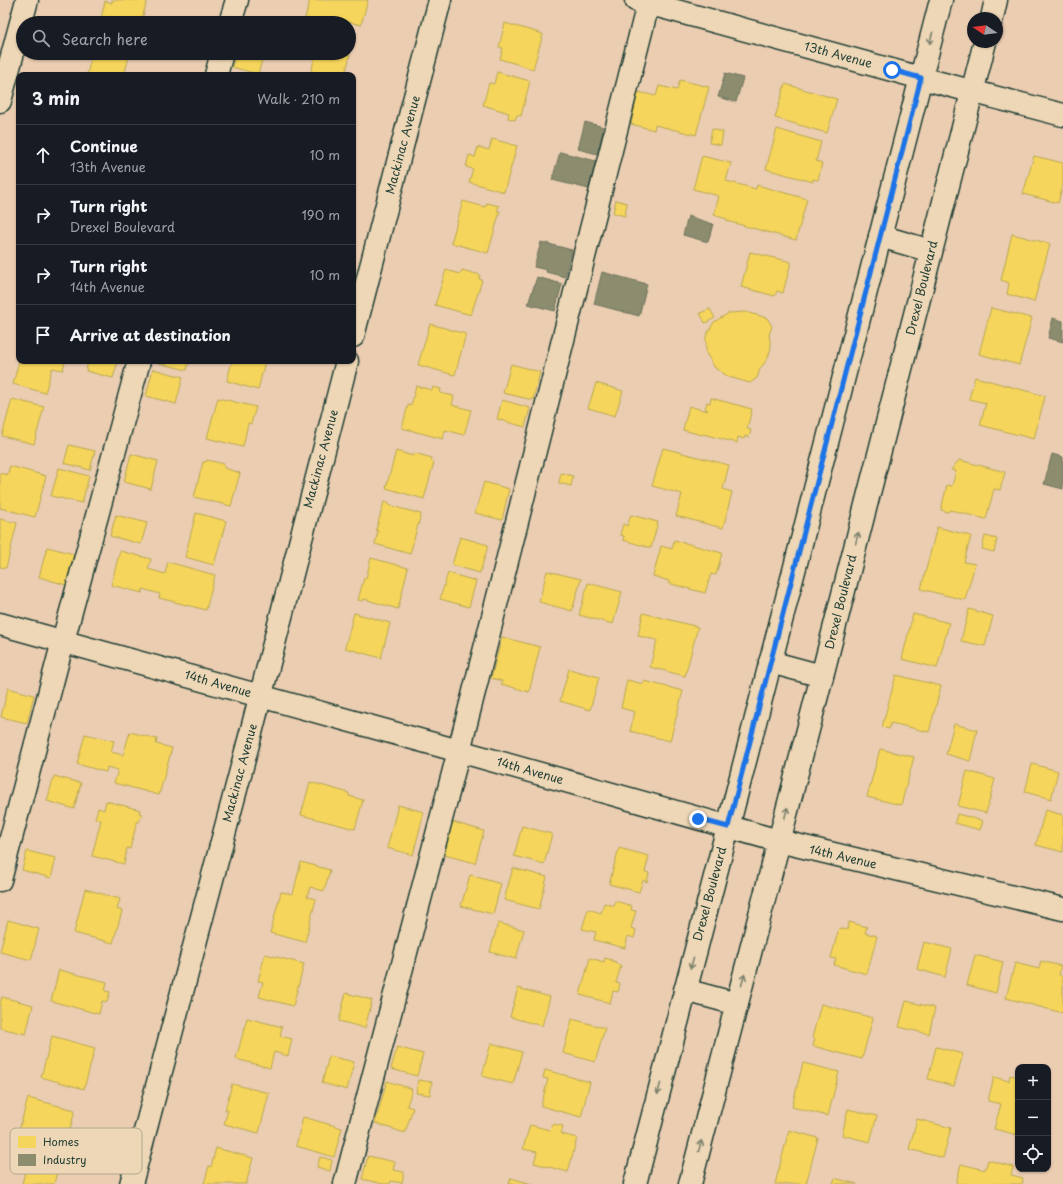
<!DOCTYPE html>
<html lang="en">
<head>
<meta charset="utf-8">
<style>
	:root { --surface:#171b24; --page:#20242c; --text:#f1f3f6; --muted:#9ea1a6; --line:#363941 }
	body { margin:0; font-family:"Playpen Sans",sans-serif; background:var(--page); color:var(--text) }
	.controls { position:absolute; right:12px; bottom:12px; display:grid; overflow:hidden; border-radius:8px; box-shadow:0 1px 3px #0004 }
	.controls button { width:36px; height:36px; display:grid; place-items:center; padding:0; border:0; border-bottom:1px solid var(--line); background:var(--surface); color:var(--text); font:20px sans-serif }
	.compass { position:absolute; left:967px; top:12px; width:36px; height:36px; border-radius:50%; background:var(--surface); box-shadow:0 1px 3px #0004; rotate:283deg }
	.stop { position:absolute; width:12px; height:12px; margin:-9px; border:3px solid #1a73e8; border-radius:50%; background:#fff }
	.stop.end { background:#1a73e8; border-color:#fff; box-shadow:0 1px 4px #0008 }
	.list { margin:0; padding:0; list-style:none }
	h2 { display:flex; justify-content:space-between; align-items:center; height:52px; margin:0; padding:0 16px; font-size:17px }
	h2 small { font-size:13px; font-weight:400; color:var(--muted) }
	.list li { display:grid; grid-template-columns:26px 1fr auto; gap:12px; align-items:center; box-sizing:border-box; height:60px; padding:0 16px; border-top:1px solid var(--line) }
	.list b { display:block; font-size:15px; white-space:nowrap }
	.list p { margin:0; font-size:13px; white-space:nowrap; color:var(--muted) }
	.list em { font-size:13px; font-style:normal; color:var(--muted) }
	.icon { flex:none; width:22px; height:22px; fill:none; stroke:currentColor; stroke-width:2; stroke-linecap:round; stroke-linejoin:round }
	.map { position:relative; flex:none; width:1063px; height:1184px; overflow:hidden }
	.search { position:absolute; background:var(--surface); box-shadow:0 1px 3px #0004; left:16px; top:16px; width:340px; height:44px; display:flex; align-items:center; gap:10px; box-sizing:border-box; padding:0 14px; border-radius:22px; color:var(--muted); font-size:15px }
	.panel { position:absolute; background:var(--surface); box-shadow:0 1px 3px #0004; left:16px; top:72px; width:340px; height:292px; border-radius:8px }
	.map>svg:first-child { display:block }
</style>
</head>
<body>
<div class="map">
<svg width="1063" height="1184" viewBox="0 0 1063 1184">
	<rect width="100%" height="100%" fill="#ebcdb1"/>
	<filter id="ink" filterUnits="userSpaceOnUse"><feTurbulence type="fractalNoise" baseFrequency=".025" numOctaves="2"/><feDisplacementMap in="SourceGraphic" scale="8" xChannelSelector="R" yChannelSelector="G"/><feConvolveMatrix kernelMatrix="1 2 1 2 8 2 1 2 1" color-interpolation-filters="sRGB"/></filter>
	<g filter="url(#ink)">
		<g fill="#f6d55c" stroke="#b6a750">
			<path d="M 112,0 L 147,0 L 141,23 L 100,23 L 105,1 L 112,3 Z"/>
			<path d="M 310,0 L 368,0 L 361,25 L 329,17 L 327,23 L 305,18 Z"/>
			<path d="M 505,23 L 543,34 L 533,69 L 500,59 L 503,48 L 499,47 Z"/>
			<path d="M 92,53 L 115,53 L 129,57 L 124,75 L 87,75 Z"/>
			<path d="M 236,53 L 264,53 L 258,74 L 232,67 Z"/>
			<path d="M 316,53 L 343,53 L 350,55 L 345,75 L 310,75 Z"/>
			<path d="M 497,72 L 530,81 L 521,116 L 517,115 L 515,120 L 508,118 L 509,113 L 483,105 L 489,83 L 494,84 Z"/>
			<path d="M 680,80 L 709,87 L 696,135 L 655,125 L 654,130 L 631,124 L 638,92 L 656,96 L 659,86 L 677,90 Z"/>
			<path d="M 785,84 L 837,99 L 827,133 L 775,118 Z"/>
			<path d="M 712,129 L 723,132 L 721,145 L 709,143 Z"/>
			<path d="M 777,129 L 821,142 L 816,161 L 822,163 L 818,180 L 813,179 L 813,182 L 766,169 Z"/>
			<path d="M 492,139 L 517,146 L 504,192 L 469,182 L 473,169 L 466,167 L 469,155 L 475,157 L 478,147 L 489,150 Z"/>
			<path d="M 702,156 L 731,163 L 726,181 L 756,189 L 757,185 L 807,199 L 796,240 L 727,221 L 727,219 L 714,215 L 719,196 L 693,189 Z"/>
			<path d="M 1034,156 L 1063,163 L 1063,184 L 1058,203 L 1023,194 Z"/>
			<path d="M 616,200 L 627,203 L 625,216 L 613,213 Z"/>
			<path d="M 463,201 L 485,207 L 487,203 L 499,206 L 497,211 L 500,211 L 488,253 L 451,243 Z"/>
			<path d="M 1012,234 L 1050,244 L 1034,302 L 1007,294 L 1009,283 L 1001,280 Z"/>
			<path d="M 750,252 L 791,262 L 783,293 L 777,291 L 775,296 L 741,287 Z"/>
			<path d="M 446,270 L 460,274 L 462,270 L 480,275 L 479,279 L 482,280 L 471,315 L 435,305 Z"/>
			<path d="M 991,308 L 1032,318 L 1019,365 L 979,354 Z"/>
			<path d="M 710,309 L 715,318 L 705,323 L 700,313 Z"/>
			<path d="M 746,312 L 767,318 L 772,326 L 769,335 L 771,347 L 768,358 L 760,369 L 757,378 L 750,383 L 729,377 L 715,368 L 706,353 L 706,336 L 714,322 L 729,313 Z"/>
			<path d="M 430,324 L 466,334 L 455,375 L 418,365 Z"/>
			<path d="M 19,361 L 65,361 L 63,370 L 52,368 L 45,393 L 13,384 Z"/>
			<path d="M 88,361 L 118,361 L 113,378 L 86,371 Z"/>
			<path d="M 159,361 L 189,361 L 187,370 L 158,363 Z"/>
			<path d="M 232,361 L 265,361 L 258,390 L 227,381 Z"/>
			<path d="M 511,364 L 540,372 L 533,400 L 503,393 Z"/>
			<path d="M 153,369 L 183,377 L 176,404 L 146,396 Z"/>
			<path d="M 975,377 L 1045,396 L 1034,439 L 980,425 L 986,403 L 969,399 Z"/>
			<path d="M 596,383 L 623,391 L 615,416 L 588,408 Z"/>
			<path d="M 416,386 L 432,390 L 433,387 L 441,389 L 440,393 L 454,396 L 452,405 L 471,410 L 464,435 L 445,430 L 443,439 L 402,428 L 408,405 L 411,406 Z"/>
			<path d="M 218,398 L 256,407 L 251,424 L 248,423 L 243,447 L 207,438 Z"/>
			<path d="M 711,398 L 752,409 L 747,429 L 751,430 L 749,437 L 745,436 L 744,439 L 738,437 L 737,443 L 703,434 L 702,435 L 683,430 L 689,406 L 707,411 L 708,410 L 705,409 L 707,402 L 710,403 Z"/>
			<path d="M 12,399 L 44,407 L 34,444 L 2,436 Z"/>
			<path d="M 502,400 L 530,408 L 525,427 L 497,419 Z"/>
			<path d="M 69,445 L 95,451 L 90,470 L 64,463 Z"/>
			<path d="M 663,448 L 729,465 L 723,489 L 732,492 L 723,528 L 676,516 L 682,494 L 652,486 Z"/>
			<path d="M 396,451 L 413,456 L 414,453 L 432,458 L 431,461 L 434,462 L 424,499 L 386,488 Z"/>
			<path d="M 131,454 L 158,461 L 151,489 L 124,482 Z"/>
			<path d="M 207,460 L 224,464 L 224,468 L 240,473 L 231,506 L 194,497 L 203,462 L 206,462 Z"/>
			<path d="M 959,460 L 1005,472 L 1000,490 L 994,489 L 986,519 L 950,510 L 948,512 L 941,510 L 947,485 L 952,486 L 956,471 L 951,470 Z"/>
			<path d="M 10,466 L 46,476 L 35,517 L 0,508 L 0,473 L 7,475 Z"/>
			<path d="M 59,468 L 89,476 L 82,503 L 51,496 Z"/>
			<path d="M 561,473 L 573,476 L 571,486 L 559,483 Z"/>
			<path d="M 484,482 L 509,489 L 502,520 L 475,513 Z"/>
			<path d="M 384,502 L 389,503 L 388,505 L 421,514 L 410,554 L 375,544 L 378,531 L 376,530 Z"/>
			<path d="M 196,513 L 226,521 L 214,565 L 185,557 Z"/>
			<path d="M 116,515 L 147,523 L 141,544 L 110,536 Z"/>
			<path d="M 631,515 L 658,522 L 651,548 L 623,540 L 624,536 L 620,535 L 623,524 L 627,526 Z"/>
			<path d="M 0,519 L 17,523 L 6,568 L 0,567 Z"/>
			<path d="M 937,527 L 971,536 L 964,562 L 975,564 L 965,600 L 921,589 Z"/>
			<path d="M 985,536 L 997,539 L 994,552 L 982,549 Z"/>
			<path d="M 460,537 L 488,545 L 480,573 L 452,565 Z"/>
			<path d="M 674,540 L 722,553 L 716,575 L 711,574 L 705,593 L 668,583 L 669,581 L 653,576 L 661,546 L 672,549 Z"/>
			<path d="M 47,547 L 74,554 L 66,585 L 39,577 Z"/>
			<path d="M 120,551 L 151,559 L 148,569 L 165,574 L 168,562 L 215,575 L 206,610 L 159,598 L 160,594 L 143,589 L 142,593 L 111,585 Z"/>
			<path d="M 371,558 L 408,568 L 398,609 L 364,599 L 363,601 L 358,600 L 364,578 L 366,578 Z"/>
			<path d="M 547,571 L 581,579 L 572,611 L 539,602 Z"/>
			<path d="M 448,573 L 476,581 L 469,607 L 440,599 Z"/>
			<path d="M 588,583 L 622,592 L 613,624 L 579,615 Z"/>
			<path d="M 969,609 L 993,616 L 985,646 L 961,641 Z"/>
			<path d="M 354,613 L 390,623 L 381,658 L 345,648 Z"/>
			<path d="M 643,613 L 698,627 L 685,676 L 650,667 L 657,640 L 638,636 Z"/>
			<path d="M 913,614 L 949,623 L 937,668 L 902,659 Z"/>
			<path d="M 502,637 L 540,647 L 529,692 L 501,684 L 502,681 L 491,678 Z"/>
			<path d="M 569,669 L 599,677 L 590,710 L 560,701 Z"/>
			<path d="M 896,675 L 941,686 L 929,732 L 891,723 L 889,729 L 882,727 Z"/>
			<path d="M 627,680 L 643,684 L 644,681 L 683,691 L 670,741 L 630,731 L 635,712 L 621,708 Z"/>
			<path d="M 8,688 L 34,695 L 27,723 L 1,717 Z"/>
			<path d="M 954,724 L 977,730 L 970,761 L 946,754 Z"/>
			<path d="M 130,732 L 157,739 L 156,744 L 172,748 L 159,795 L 114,783 L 118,770 L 107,767 L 106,772 L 77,764 L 85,734 L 114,741 L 111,752 L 123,755 Z"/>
			<path d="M 880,749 L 914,757 L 901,805 L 867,797 Z"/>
			<path d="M 1032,764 L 1058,771 L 1051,799 L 1025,792 Z"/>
			<path d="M 967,771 L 995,779 L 986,813 L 958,806 Z"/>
			<path d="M 54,776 L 81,783 L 74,809 L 47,801 Z"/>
			<path d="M 310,782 L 349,793 L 349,796 L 363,800 L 355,829 L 301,815 Z"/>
			<path d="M 106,801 L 140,810 L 139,813 L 142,814 L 139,822 L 137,822 L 130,849 L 127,848 L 124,864 L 92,856 L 101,820 L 95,819 L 98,808 L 104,810 Z"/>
			<path d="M 398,805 L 424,812 L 413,855 L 387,848 Z"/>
			<path d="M 1045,810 L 1063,815 L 1063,852 L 1036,845 Z"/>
			<path d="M 957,814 L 983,821 L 980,830 L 955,823 Z"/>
			<path d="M 449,821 L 484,831 L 475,863 L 440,854 Z"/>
			<path d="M 522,826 L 552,834 L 544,864 L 514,856 Z"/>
			<path d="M 619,848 L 649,856 L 645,872 L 649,873 L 647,882 L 643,880 L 639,892 L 609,884 Z"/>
			<path d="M 27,851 L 56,858 L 51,878 L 22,870 Z"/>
			<path d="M 301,862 L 330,870 L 324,891 L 310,887 L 307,897 L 316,899 L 305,942 L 270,933 L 281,892 L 293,894 Z"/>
			<path d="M 513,868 L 547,877 L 539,909 L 504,900 Z"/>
			<path d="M 470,875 L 501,884 L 493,914 L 461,906 Z"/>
			<path d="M 85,889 L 120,899 L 117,909 L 122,911 L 113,943 L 74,933 Z"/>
			<path d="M 615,901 L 632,906 L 631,910 L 636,911 L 631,928 L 636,930 L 634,938 L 628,936 L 625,948 L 594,940 L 596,932 L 582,929 L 588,909 L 601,913 L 604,903 L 614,906 Z"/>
			<path d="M 8,920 L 39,929 L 31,960 L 0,952 Z"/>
			<path d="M 849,922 L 867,927 L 865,933 L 877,936 L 867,974 L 834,965 L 836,959 L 831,958 L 839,928 L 847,930 Z"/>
			<path d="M 498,923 L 524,930 L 516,959 L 490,952 Z"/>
			<path d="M 924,942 L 952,949 L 945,977 L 917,969 Z"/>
			<path d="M 265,954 L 304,964 L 293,1006 L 259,997 L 263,982 L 258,981 Z"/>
			<path d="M 975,955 L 1003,962 L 996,993 L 967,985 Z"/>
			<path d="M 590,958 L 604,962 L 605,958 L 612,960 L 612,961 L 616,962 L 616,964 L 621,966 L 616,983 L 620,984 L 618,992 L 613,991 L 610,1003 L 580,995 Z"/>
			<path d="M 1041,961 L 1061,966 L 1059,975 L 1063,977 L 1063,1013 L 1006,998 L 1015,963 L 1039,969 Z"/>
			<path d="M 59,970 L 107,982 L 105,991 L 110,992 L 107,1002 L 102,1001 L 99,1014 L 51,1001 Z"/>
			<path d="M 518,988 L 550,997 L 542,1026 L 510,1017 Z"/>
			<path d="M 346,993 L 372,1000 L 365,1028 L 339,1021 Z"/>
			<path d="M 2,997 L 33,1005 L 26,1034 L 0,1028 L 0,1003 Z"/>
			<path d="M 906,1001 L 935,1008 L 929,1034 L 899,1027 Z"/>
			<path d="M 821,1004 L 873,1018 L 862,1059 L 813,1046 L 815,1039 L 812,1038 Z"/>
			<path d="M 247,1018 L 282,1027 L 280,1036 L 292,1039 L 288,1056 L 274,1052 L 270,1068 L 236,1059 Z"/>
			<path d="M 572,1019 L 605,1028 L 595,1062 L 563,1053 Z"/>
			<path d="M 52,1036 L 95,1048 L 84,1089 L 41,1077 Z"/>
			<path d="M 491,1043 L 522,1052 L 513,1084 L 482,1076 Z"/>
			<path d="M 397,1047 L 423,1054 L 417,1076 L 391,1069 Z"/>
			<path d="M 936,1047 L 963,1054 L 954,1086 L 928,1079 Z"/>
			<path d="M 329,1056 L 354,1062 L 347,1090 L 322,1083 Z"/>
			<path d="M 803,1063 L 839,1072 L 828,1116 L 792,1107 Z"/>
			<path d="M 545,1070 L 590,1082 L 581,1117 L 541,1106 L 548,1079 L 543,1078 Z"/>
			<path d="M 1010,1075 L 1018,1077 L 1018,1135 L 994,1129 L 1001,1104 L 988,1101 L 994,1077 L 1009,1081 Z"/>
			<path d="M 418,1080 L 432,1082 L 430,1095 L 416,1093 Z"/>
			<path d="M 387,1081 L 412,1089 L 407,1106 L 413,1108 L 405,1133 L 375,1123 Z"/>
			<path d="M 232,1084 L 269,1093 L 259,1133 L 224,1124 L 228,1110 L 225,1110 Z"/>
			<path d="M 28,1098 L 75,1110 L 63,1157 L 15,1145 Z"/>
			<path d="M 848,1109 L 877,1116 L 870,1142 L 842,1135 Z"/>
			<path d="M 303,1117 L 342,1128 L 334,1157 L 296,1146 Z"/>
			<path d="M 917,1119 L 951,1128 L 943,1158 L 909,1149 Z"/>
			<path d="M 552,1124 L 563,1126 L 561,1134 L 577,1138 L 568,1172 L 534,1163 L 537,1152 L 523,1149 L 530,1125 L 550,1130 Z"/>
			<path d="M 789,1130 L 818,1138 L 806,1184 L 775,1184 Z"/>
			<path d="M 216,1148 L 253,1158 L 246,1184 L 204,1184 L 209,1166 L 211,1167 Z"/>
			<path d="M 368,1156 L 395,1162 L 393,1170 L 404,1172 L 402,1183 L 391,1181 L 390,1184 L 383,1184 L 362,1179 Z"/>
			<path d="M 320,1157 L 332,1160 L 330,1171 L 317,1167 Z"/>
			<path d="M 988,1160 L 1013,1167 L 1011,1175 L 1023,1178 L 1022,1184 L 956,1184 L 961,1164 L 985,1170 Z"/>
			<path d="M 27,1164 L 57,1172 L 54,1184 L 22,1184 Z"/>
			<path d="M 511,1178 L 532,1184 L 509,1184 Z"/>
			<path d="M 835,1178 L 837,1179 L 857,1184 L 833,1184 Z"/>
		</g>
		<g fill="#8c8c6e" stroke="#6b745d">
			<path d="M 725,73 L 743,78 L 736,102 L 718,97 Z"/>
			<path d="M 585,122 L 604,127 L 597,154 L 578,149 Z"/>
			<path d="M 560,152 L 596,161 L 589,189 L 552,180 Z"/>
			<path d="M 688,216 L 713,224 L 708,242 L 683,235 Z"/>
			<path d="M 541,242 L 572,250 L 565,277 L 546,272 L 547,270 L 534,267 Z"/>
			<path d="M 602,272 L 647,284 L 639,316 L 594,304 Z"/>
			<path d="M 537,277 L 562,284 L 555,311 L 528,304 Z"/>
			<path d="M 1053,318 L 1063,321 L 1063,342 L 1048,338 Z"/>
			<path d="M 1052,454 L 1063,457 L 1063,489 L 1044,484 Z"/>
		</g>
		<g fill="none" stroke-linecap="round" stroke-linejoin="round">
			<defs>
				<g id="minor">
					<path d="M 636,0 L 921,78 L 1063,115"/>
					<path d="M 992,18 L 996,0"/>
					<path d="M 230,23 L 237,0"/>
					<path d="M 216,75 L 222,53"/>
					<path d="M 0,101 L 27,0"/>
					<path d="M 880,236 L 931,251"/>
					<path d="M 353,336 L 440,0"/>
					<path d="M 0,624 L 459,751 L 779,841 L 1063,909"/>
					<path d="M 770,662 L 822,676"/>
					<path d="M 0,880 L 63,641 L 139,361"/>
					<path d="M 685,990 L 737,1004"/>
					<path d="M 131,1184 L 252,729 L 347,361"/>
					<path d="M 345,1184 L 459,751 L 649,0"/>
					<path d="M 635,1184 L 736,796 L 941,0"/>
					<path d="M 690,1184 L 822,676 L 985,42"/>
				</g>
			</defs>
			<use href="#minor" stroke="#1f3d34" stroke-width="25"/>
			<use href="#minor" stroke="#eed7b6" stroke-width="22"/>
		</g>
		<defs><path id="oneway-shaft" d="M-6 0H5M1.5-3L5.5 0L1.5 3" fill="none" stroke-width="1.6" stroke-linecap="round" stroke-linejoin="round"/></defs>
		<g stroke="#7c826e">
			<use href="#oneway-shaft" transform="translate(931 38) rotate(105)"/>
			<use href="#oneway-shaft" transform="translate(857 538) rotate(-76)"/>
			<use href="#oneway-shaft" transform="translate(786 813) rotate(-75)"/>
			<use href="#oneway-shaft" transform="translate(692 963) rotate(105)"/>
			<use href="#oneway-shaft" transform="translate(743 980) rotate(-75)"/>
			<use href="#oneway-shaft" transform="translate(659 1089) rotate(105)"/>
			<use href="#oneway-shaft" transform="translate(700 1146) rotate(-75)"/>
		</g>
	</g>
	<g fill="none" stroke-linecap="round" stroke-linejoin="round" filter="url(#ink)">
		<path stroke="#1a73e8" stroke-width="5" d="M 698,819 L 728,827 L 921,78 L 892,70"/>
	</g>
	<g text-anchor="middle" stroke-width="4" stroke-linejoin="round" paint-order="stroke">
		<g font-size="12" fill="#1f3d34" stroke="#eed7b6">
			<text transform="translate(838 55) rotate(15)" y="4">13th Avenue</text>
			<text transform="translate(403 145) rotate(-75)" y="4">Mackinac Avenue</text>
			<text transform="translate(922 288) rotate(-76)" y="4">Drexel Boulevard</text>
			<text transform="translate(321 459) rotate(-75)" y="4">Mackinac Avenue</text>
			<text transform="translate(841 602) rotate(-76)" y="4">Drexel Boulevard</text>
			<text transform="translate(218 684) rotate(16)" y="4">14th Avenue</text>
			<text transform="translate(530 771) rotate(16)" y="4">14th Avenue</text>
			<text transform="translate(240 773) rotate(-75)" y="4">Mackinac Avenue</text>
			<text transform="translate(843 857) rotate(13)" y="4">14th Avenue</text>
			<text transform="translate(710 894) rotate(-75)" y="4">Drexel Boulevard</text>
		</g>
	</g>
	<rect x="10" y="1128" width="132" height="46" rx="6" fill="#eed7b6" stroke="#b0a98f" stroke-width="1"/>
	<rect x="18" y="1136" width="18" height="12" fill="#f6d55c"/>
	<rect x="18" y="1154" width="18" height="12" fill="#8c8c6e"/>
	<g font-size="11" fill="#1f3d34">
		<text x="43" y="1146">Homes</text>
		<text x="43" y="1164">Industry</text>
	</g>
</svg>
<div class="controls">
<button>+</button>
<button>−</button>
<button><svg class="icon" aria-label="locate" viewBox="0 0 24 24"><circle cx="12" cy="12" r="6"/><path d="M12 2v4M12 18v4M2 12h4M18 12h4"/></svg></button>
</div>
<svg class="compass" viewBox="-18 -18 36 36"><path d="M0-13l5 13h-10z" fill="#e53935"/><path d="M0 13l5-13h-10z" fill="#9ea1a6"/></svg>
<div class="stop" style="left:892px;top:70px"></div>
<div class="stop end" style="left:698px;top:819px"></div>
<div class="search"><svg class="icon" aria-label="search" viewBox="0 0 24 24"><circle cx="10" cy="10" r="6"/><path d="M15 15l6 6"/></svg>Search here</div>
<section class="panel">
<h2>3 min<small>Walk · 210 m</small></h2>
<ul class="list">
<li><svg class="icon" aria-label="ahead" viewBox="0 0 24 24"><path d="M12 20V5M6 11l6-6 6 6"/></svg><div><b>Continue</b><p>13th Avenue</p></div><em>10 m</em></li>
<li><svg class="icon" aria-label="right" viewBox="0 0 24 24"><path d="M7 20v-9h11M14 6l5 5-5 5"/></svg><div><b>Turn right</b><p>Drexel Boulevard</p></div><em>190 m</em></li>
<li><svg class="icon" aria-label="right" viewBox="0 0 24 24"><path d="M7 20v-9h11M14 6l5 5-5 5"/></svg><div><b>Turn right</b><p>14th Avenue</p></div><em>10 m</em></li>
<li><svg class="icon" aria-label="arrive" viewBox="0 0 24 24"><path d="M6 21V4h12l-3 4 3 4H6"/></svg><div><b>Arrive at destination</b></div></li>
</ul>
</section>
</div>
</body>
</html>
